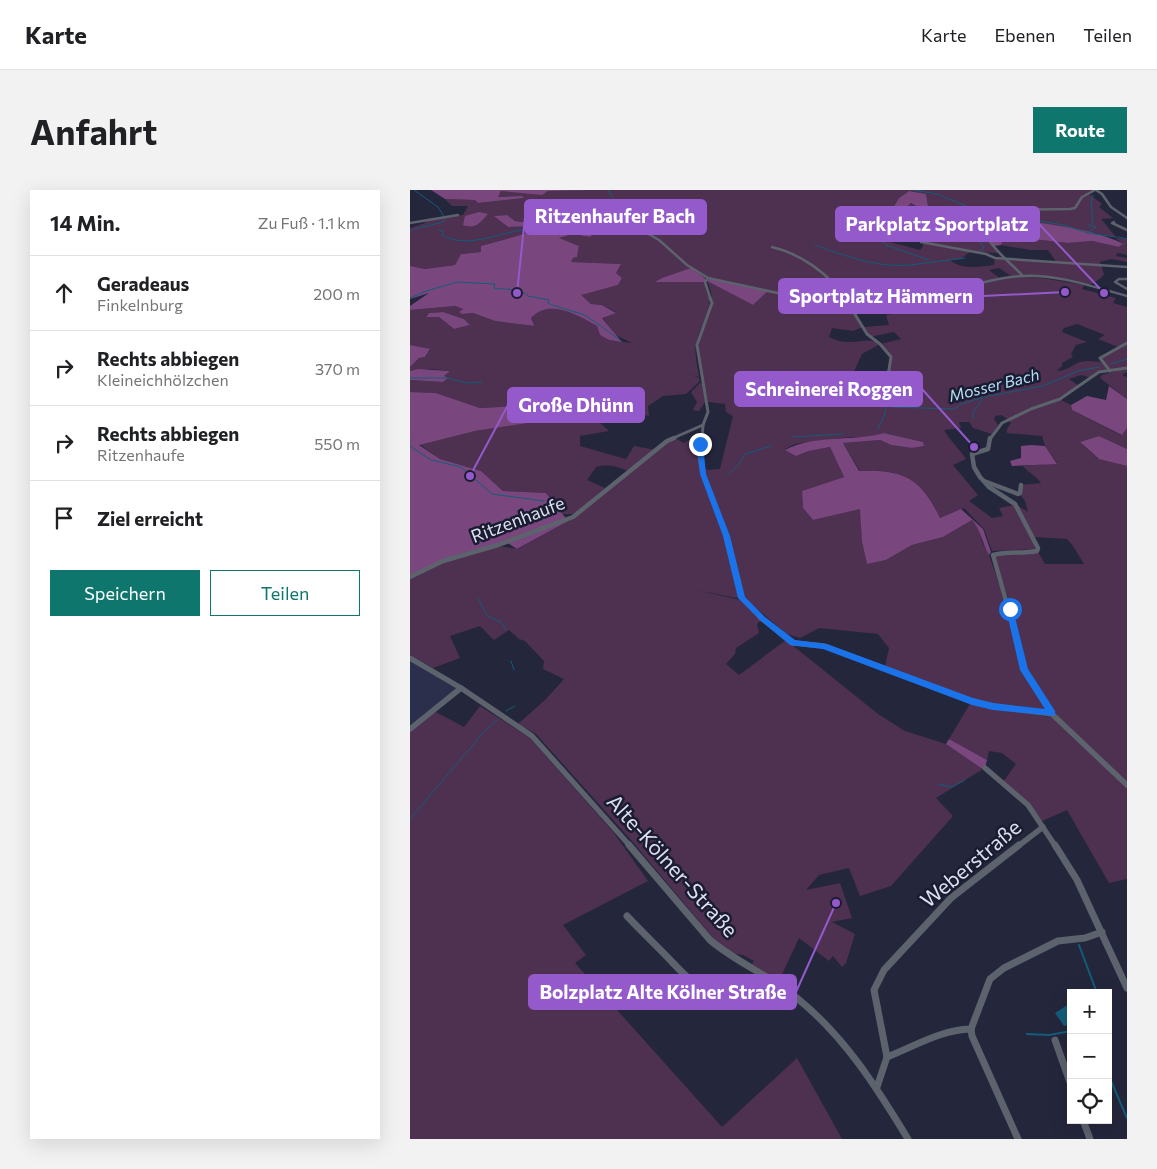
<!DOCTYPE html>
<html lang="de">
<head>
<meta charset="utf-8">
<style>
	:root { --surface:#fff; --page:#f2f2f2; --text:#202124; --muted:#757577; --line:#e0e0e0; --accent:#0f766e }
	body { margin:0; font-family:Commissioner,sans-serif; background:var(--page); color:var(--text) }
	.controls { position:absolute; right:15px; bottom:15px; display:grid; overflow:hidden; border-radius:0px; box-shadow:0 5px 20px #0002 }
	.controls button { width:45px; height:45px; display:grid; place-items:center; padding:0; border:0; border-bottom:1px solid var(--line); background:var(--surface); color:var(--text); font:25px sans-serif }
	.stop { position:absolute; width:15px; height:15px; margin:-11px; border:4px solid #1a73e8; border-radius:50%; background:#fff }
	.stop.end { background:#1a73e8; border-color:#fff; box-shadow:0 1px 5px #0008 }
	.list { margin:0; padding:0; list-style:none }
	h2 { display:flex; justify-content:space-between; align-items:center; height:65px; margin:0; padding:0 20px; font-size:21px }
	h2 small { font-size:16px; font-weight:400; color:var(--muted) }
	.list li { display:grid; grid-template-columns:32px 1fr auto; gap:15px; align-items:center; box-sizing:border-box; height:75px; padding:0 20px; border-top:1px solid var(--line) }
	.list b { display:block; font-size:19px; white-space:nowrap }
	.list p { margin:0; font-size:16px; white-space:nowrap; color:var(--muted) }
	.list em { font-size:16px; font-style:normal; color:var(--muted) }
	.actions { display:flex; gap:10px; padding:15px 20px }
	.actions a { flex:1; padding:11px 0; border:1px solid var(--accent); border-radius:0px; text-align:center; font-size:18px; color:var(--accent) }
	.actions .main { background:var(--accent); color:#fff }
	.icon { flex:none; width:28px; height:28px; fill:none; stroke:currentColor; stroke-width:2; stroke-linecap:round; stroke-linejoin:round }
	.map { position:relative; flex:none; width:717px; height:949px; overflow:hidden; border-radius:0px }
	header { display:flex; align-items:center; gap:30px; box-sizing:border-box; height:70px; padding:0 25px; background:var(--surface); border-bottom:1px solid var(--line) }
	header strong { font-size:24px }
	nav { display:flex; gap:28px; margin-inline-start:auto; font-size:18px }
	.intro { display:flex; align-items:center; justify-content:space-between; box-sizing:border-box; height:120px; padding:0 30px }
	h1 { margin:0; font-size:35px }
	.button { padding:12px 22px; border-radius:0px; background:var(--accent); color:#fff; font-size:18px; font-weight:700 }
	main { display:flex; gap:30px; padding:0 30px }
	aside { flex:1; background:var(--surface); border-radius:0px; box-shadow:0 5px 20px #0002 }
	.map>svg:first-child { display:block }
</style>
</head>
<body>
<header>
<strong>Karte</strong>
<nav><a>Karte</a><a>Ebenen</a><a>Teilen</a></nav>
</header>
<div class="intro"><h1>Anfahrt</h1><a class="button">Route</a></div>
<main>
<aside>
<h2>14 Min.<small>Zu Fuß · 1.1 km</small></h2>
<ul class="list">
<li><svg class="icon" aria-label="ahead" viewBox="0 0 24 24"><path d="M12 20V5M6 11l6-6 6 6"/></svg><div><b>Geradeaus</b><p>Finkelnburg</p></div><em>200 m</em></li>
<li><svg class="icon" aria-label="right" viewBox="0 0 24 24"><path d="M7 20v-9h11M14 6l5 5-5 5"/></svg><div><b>Rechts abbiegen</b><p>Kleineichhölzchen</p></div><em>370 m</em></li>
<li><svg class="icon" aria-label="right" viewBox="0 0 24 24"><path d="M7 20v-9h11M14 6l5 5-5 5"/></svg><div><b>Rechts abbiegen</b><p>Ritzenhaufe</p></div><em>550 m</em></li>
<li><svg class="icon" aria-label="arrive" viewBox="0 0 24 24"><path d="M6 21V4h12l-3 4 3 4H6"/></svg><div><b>Ziel erreicht</b></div></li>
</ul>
<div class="actions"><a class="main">Speichern</a><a>Teilen</a></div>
</aside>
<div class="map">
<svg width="717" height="949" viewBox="0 0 717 949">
	<rect width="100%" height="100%" fill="#24263c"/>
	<path fill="#2b2f4b" d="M 0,469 L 51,498 L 0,536 Z"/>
	<g fill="#4e3050" fill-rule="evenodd">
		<path d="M 195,0 L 685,0 L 679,4 L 692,14 L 689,17 L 703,28 L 691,29 L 706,47 L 653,37 L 571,28 L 574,45 L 591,63 L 560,62 L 550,69 L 540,70 C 551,80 570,77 584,75 L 585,68 L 647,73 L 638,60 L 620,60 L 591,55 L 595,46 L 658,53 L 682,51 L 709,57 L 712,53 L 705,48 L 717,49 L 717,55 L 715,55 L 717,56 L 717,65 L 708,63 L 706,66 L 717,68 L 717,72 L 701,69 L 690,72 L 694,84 L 691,88 L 680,95 L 612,84 L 611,85 L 601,86 L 589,78 L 579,80 L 591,89 L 573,92 L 516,109 L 497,109 L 454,114 L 448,107 L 434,108 L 438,118 L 453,137 L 479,135 L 476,125 L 525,118 L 515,111 C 546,101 580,87 613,87 C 634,87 653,92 674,95 L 672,99 L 706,108 L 703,113 L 717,117 L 717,182 L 712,185 L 717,187 L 717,209 L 690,188 L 692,185 L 713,179 L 701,180 L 691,168 L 708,157 L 688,149 L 695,145 L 667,134 L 654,138 L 652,142 L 677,152 L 666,155 L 661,164 L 663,167 L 652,173 L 652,176 L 647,181 C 657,181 661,175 670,172 C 678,170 684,172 691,172 L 697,180 L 688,182 L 681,188 L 671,185 L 659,189 L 669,196 C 647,212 621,217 598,229 L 591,225 L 585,226 L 584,229 L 588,235 L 582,244 L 563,238 L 559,232 L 549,232 L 551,238 L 534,240 C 540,251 549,258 556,269 L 543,275 L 568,305 L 559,311 L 582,328 L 593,326 L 589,318 L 604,315 L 622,347 L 625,359 L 582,361 L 574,339 L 554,318 L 530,328 C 513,290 491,278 450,281 L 433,253 L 470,250 L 481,255 L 502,258 L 513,256 L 513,252 L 474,243 L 457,248 L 441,247 L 398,252 L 385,254 L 375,259 L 386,266 L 399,261 L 420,257 L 434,287 L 392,301 L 393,318 L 403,330 L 451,318 L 452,352 L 457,374 L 476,370 L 502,355 L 533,347 L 562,330 L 570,339 L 572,352 L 579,365 L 598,419 L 613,480 L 637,519 L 634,521 L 583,515 L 563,510 L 475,476 L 479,458 L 468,444 L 409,438 L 390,448 L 377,444 L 333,407 L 323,369 L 329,406 L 327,408 L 286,400 L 331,410 L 351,430 L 347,434 L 349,443 L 326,458 L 325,464 L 316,474 L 329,485 L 376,450 L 468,524 L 495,541 L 536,554 L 573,579 L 526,608 L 543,626 L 481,696 L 450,706 L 439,678 L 409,685 L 396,700 L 430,693 L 442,728 L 422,732 L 445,744 L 436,773 L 432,777 L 423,766 L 419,771 L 389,748 L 368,793 L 340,777 L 344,771 L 333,765 L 315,762 L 221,650 L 126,544 L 108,534 L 136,509 L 154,489 L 133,479 L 134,471 L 115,451 L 109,449 L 99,440 L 84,450 L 70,436 L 40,446 L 50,468 L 23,478 L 0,465 L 0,389 L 34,372 L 89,356 L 108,359 L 164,327 L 258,252 L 266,248 L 273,253 L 290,245 C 289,258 287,270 297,280 L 310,279 L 323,226 L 316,222 L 315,214 L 298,212 C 296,193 285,174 289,154 C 294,129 310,117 297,91 L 343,115 L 358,101 L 300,88 L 281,78 L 246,92 L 294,92 C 309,115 290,132 286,155 C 284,165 288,177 289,187 L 282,185 L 289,188 L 290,191 L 276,204 L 253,206 L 238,216 L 239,226 L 233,225 L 229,220 L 218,212 C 209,214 201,218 191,220 L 176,210 L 167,212 L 199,241 L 170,246 L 170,256 L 216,269 L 224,256 L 246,260 L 218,281 C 207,276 198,274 186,277 L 177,290 L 195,298 L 164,324 L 153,324 L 136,303 L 93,301 L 71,281 L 30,269 L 9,254 L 65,241 L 144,229 L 112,216 L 70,218 L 26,203 L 0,202 L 0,190 L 33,192 L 38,188 L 33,186 L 40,181 L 22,179 L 0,181 L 0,177 L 9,168 L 15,167 L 20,160 L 0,155 L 0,120 L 45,116 L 53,119 L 49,122 L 52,124 L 63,123 L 85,131 L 123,136 L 121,128 C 140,108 167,125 187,136 L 190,145 L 199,150 L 222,153 L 206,145 L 192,127 L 206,122 L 192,115 L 181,114 L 169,105 L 208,95 L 212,88 L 206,83 L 211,74 L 160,72 L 163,68 L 167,67 L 169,56 L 148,48 L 162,44 L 180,47 L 185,42 L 105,31 L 97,25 L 85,26 L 98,37 L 128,36 L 139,37 L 71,56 L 71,62 L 51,64 L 45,75 L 15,79 L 0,76 L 0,38 L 15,33 L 17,29 L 53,25 L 58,16 L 42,16 L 35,9 L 65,10 L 68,13 L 114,8 L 112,6 L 87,7 L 91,1 L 132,4 L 138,1 ZM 499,1 L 516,4 L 519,20 L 515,21 L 500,13 C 495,19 491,21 483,18 L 489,8 ZM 208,13 L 234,13 L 239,22 L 236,28 L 205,29 L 202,27 L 208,24 ZM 535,18 L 552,23 L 569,25 L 570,28 L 518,30 L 518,23 ZM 467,40 C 474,42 482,46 487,46 C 495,48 504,46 512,50 L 513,56 L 510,60 L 476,51 L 478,48 L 466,47 ZM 33,122 L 54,129 L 60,135 L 44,139 L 29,127 L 16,126 L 19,123 ZM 453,137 L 460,147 L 484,142 L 491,149 L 470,154 C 460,147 449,153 438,152 C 431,152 425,150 419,147 L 422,138 L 443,141 ZM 470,154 L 481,167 L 478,186 L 472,201 L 473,206 L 436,199 L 452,164 Z"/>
		<path d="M 290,193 L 293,194 L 295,212 L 289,221 L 283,220 L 287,212 L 281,202 Z"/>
		<path d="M 651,210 L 661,215 L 662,220 L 711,245 L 717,238 L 717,259 L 689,246 L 670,252 L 687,268 L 683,267 L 717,276 L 717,689 L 699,693 L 657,620 L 630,632 L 618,615 L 593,592 L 606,574 L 592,563 L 579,561 L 577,570 L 539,549 L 561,512 L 644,528 L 644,523 L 617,479 L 602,419 L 584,366 L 628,362 L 635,374 L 674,374 L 663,356 L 657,349 L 624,347 L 607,315 L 618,322 L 615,311 L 610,304 L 611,295 L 631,293 C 626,286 619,283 613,276 L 647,273 L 635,256 L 632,246 L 597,243 L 597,239 L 601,233 L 598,231 L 617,222 Z"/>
		<path d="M 70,516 L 119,547 L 204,643 L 238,691 L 153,735 L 176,765 L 165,773 L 312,937 L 387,868 L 432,949 L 0,949 L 0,540 L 24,521 L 54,537 Z"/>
	</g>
	<g fill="#7a467e">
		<path d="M 21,0 L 195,0 L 138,1 L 132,5 L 91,1 L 88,7 L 112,6 L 114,8 L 68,13 L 65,10 L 35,9 Z"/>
		<path d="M 499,1 L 516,4 L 519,21 L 515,21 L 501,13 C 495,19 491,21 483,18 L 489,8 Z"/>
		<path d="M 69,22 L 78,24 C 71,31 67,40 53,35 L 55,26 Z"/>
		<path d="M 97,25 L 105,31 L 186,42 L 180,47 L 162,44 L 149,48 L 169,56 L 167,67 L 163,68 L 161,72 L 211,74 L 206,83 L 212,88 L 208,95 L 171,105 L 181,114 L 192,115 L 206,123 L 192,128 L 212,152 L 199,150 L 190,145 L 187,136 C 167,125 140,108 121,128 L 124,136 L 85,131 L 63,123 L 52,124 L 49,122 L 53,119 L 45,116 L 0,120 L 0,116 L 19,103 L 0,109 L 0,76 L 15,79 L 45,75 L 51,64 L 71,62 L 71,56 L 139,37 L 128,36 L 98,37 L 84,26 Z"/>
		<path d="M 570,28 C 611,30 684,36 717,56 L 712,54 L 709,57 L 682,51 L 658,53 L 595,46 L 591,55 L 584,56 L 574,45 Z"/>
		<path d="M 281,78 L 295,88 L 295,92 L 245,92 L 252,88 Z"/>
		<path d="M 300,89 L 358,101 L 343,115 L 297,91 Z"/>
		<path d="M 33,122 L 54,129 L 60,135 L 44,139 L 29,127 L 16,127 L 19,123 Z"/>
		<path d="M 0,155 L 20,159 L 15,167 L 9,168 L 0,177 Z"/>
		<path d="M 8,179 L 40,181 L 34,186 L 38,188 L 33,192 L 0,190 L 0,181 Z"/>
		<path d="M 699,196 L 717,209 L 717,238 L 712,245 L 662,220 L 661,215 L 677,206 L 696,210 Z"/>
		<path d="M 0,202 L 26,203 L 70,218 L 112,216 L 145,229 L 65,241 L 9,255 L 30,269 L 71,281 L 93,301 L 136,303 L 158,331 L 107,359 L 95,351 L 50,364 L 0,386 Z"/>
		<path d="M 474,243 L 513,252 L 514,256 L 502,258 L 481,255 L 470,250 L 433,253 L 449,281 C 493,279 511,288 530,328 L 551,319 L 573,339 L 581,362 L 579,365 C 572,353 571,340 562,330 L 533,347 L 502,355 L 476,370 L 457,374 L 452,352 L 450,319 L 403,330 L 393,318 L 392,301 L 434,287 L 420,257 L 399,261 L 386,266 L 375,260 C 406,244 442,252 474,243 Z"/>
		<path d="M 689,246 L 717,259 L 717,276 L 689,269 L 670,252 Z"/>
		<path d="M 621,255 L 635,256 L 647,274 L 602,276 L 600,271 L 611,268 L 611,256 Z"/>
		<path d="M 539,549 L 577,570 L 575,578 L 571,578 L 536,554 Z"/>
	</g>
	<path fill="#135c7a" d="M 659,814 L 661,818 L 661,834 L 654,836 L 645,823 Z"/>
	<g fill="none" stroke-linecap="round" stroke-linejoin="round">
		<g stroke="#135c7a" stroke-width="1">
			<path d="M 4,0 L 28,17 L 35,28 L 33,32 L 5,39"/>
			<path d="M 198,0 L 203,8 L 201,16"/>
			<path d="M 504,0 L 527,4 L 570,22"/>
			<path d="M 574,22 L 654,35 L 678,43 L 706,47"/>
			<path d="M 573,28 L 581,25"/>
			<path d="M 569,29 L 566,44 L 574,58 L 570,61"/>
			<path d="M 29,40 L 34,42 L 32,45 C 56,59 86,44 112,40 C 126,38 141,39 155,39"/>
			<path d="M 0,41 L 3,40"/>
			<path d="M 678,43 L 686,37 L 679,35 L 683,32 L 681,12 L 683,5"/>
			<path d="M 708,47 L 717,49"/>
			<path d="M 473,52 L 476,55 L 519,70"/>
			<path d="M 405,55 C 435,66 468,78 500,75 C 518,73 537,70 555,68"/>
			<path d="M 0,108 L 16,101 L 48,92 L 85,94 L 84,98 C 90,100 96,98 102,100 C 107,102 109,103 115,103 L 118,106 L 139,110 L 138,113 L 142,115 L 175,125 L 210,150"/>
			<path d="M 701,174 L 717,169"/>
			<path d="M 0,188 L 38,188 L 56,193 L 72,192"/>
			<path d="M 456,198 L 462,207 L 476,216"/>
			<path d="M 481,217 L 545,219 L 549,215 L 573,207 L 633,196 L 668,181 L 689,177"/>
			<path d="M 563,229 L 563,222 L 572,210 L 571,208"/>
			<path d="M 468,239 L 475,224 L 476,216 L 478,216"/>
			<path d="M 383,247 L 432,244"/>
			<path d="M 0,249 L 0,251"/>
			<path d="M 0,256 L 21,270 L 51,277 L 82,304 L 134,311"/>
			<path d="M 319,284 L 329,274 L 335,264 L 361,256"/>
			<path d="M 68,408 L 77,426 L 91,432 L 96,440"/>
			<path d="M 101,471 L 104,480"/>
			<path d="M 96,521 L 105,516"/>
			<path d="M 528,594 L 542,597 L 555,590"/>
			<path d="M 0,629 L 73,543 L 88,529"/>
		</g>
		<g stroke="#135c7a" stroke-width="2">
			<path d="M 669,755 L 687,803"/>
			<path d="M 617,844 L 639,845 L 661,841"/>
			<path d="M 698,884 L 717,928"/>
		</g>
		<g stroke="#5c636d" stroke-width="2.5">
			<path d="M 686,0 L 692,4 L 701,17 L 717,28"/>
			<path d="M 224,19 L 231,22 L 233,26 L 229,28 L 205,29 L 230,39 L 249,50 L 277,75 L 298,88 L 400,110"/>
			<path d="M 208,25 L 221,23 L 230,25"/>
			<path d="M 704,32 L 702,33 L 717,40"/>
			<path d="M 0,33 L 48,25"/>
			<path d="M 511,52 L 576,64 L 585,68 L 717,77"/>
			<path d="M 362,57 C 391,64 420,84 436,110"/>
			<path d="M 613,86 C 595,67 571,52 570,23 L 580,20 L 660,19 L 665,18 L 672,7 L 685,0"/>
			<path d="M 298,88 L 295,92 L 301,110"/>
			<path d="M 717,89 L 709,89 L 705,92 L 717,99"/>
			<path d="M 490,110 L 509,110"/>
			<path d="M 516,110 C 547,100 579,88 612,86 C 648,84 683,97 717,106"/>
		</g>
		<g stroke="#5c636d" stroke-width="3">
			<path d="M 395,108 L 427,118 L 464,112 L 520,108"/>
			<path d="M 435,108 L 457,144 L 470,154 L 481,167 L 478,186 L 474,196"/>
			<path d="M 700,181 L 690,168 L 717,153"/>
			<path d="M 261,249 L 293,235"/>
			<path d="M 292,249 L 293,235 L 298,222 L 287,155 L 302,113 L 300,108"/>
			<path d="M 580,249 L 592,233 L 621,219 L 650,209 L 689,182 L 717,178"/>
		</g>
		<g stroke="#5c636d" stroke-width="4.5">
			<path d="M 292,248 L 290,269 L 293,285 L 317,346 L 332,408 L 351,428"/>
			<path d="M 580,248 L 578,259 L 562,264 L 564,277 L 570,287 L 579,297 L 605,314 L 628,358 L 627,361 C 612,364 598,361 583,365 L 601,428"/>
			<path d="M 574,291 L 608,304 L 610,303 L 611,295"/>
			<path d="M 0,387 L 33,371 L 88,355 L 163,327 L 257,251 L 264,248"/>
		</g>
		<g stroke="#5c636d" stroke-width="5.5">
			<path d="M 350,427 L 383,453 L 414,456 L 562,511 L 583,516 L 642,524"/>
			<path d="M 601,427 L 614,480 L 642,524 L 717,595"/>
			<path d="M 0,468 L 51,498 L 122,546 L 221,657"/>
			<path d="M 0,539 L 51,498"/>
			<path d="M 575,578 L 618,615 L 646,657"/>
			<path d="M 607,657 L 633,637"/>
		</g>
		<g stroke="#5c636d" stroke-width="7">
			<path d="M 219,655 L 300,750 C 327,773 361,786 388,809 C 435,847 467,898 498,949"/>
			<path d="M 645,655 L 667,690 L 717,798"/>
			<path d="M 217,726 C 232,742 248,757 263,773 C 292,803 328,839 359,789"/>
			<path d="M 561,839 L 562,846 L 608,949"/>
			<path d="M 645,850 L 661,895"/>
			<path d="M 477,867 C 505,856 530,840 561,839 L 580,789 L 594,778 L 648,751 L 675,748 L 692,742"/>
			<path d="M 467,897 L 477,867 L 464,800 L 474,780 L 541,708 L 609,655"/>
			<path d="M 673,930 L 680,949"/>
		</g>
	</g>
	<path fill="#1a73e8" d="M 290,252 L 293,254 L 296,284 L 320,346 L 335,407 L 355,427 L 385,450 L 417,454 L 563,508 L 583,513 L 635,519 L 610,480 L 596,419 L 600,416 L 603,419 L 618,479 L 645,521 L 645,526 L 583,520 L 562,515 L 413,459 L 380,455 L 350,430 L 328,408 L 313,346 L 290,284 L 287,254 Z"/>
	<g text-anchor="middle" stroke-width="5" stroke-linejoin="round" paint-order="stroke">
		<g font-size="16" font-style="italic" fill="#b5dff6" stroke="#1a1c32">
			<text transform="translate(584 195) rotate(-14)" y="6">Mosser Bach</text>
		</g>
		<g font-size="18" fill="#dde0ef" stroke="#1a1c32">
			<text transform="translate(108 330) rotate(-21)" y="6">Ritzenhaufe</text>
		</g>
		<g font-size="21" fill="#dde0ef" stroke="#1a1c32">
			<text transform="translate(561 674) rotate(-40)" y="7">Weberstraße</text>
			<text transform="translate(262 676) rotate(48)" y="7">Alte-Kölner-Straße</text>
		</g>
	</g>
	<path fill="none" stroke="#9459cb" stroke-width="2" d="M107 103L115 27M694 103L629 34M655 102L573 106M564 257L512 199M60 286L98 215M426 713L386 802"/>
	<g fill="#9459cb" stroke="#1a1c32" stroke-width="2">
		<circle cx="107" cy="103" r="5"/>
		<circle cx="694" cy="103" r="5"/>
		<circle cx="655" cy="102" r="5"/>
		<circle cx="564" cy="257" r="5"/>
		<circle cx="60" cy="286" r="5"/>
		<circle cx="426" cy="713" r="5"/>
	</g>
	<g fill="#9459cb" stroke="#9459cb" stroke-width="2">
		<rect x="115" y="10" width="181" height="34" rx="5"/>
		<rect x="426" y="17" width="203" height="34" rx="5"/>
		<rect x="369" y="89" width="204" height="34" rx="5"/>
		<rect x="325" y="182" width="187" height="34" rx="5"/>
		<rect x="98" y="198" width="136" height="34" rx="5"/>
		<rect x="119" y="785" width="267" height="34" rx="5"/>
	</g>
	<g font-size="19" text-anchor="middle" font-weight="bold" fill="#fff">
		<text x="205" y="33">Ritzenhaufer Bach</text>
		<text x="527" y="41">Parkplatz Sportplatz</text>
		<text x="471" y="113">Sportplatz Hämmern</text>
		<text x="419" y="206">Schreinerei Roggen</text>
		<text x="166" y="222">Große Dhünn</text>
		<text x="253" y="809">Bolzplatz Alte Kölner Straße</text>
	</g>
</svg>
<div class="controls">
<button>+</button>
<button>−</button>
<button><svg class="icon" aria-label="locate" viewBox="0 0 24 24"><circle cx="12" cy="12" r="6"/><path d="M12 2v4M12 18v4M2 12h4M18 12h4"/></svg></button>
</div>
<div class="stop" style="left:600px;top:419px"></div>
<div class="stop end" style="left:290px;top:254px"></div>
</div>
</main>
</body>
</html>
